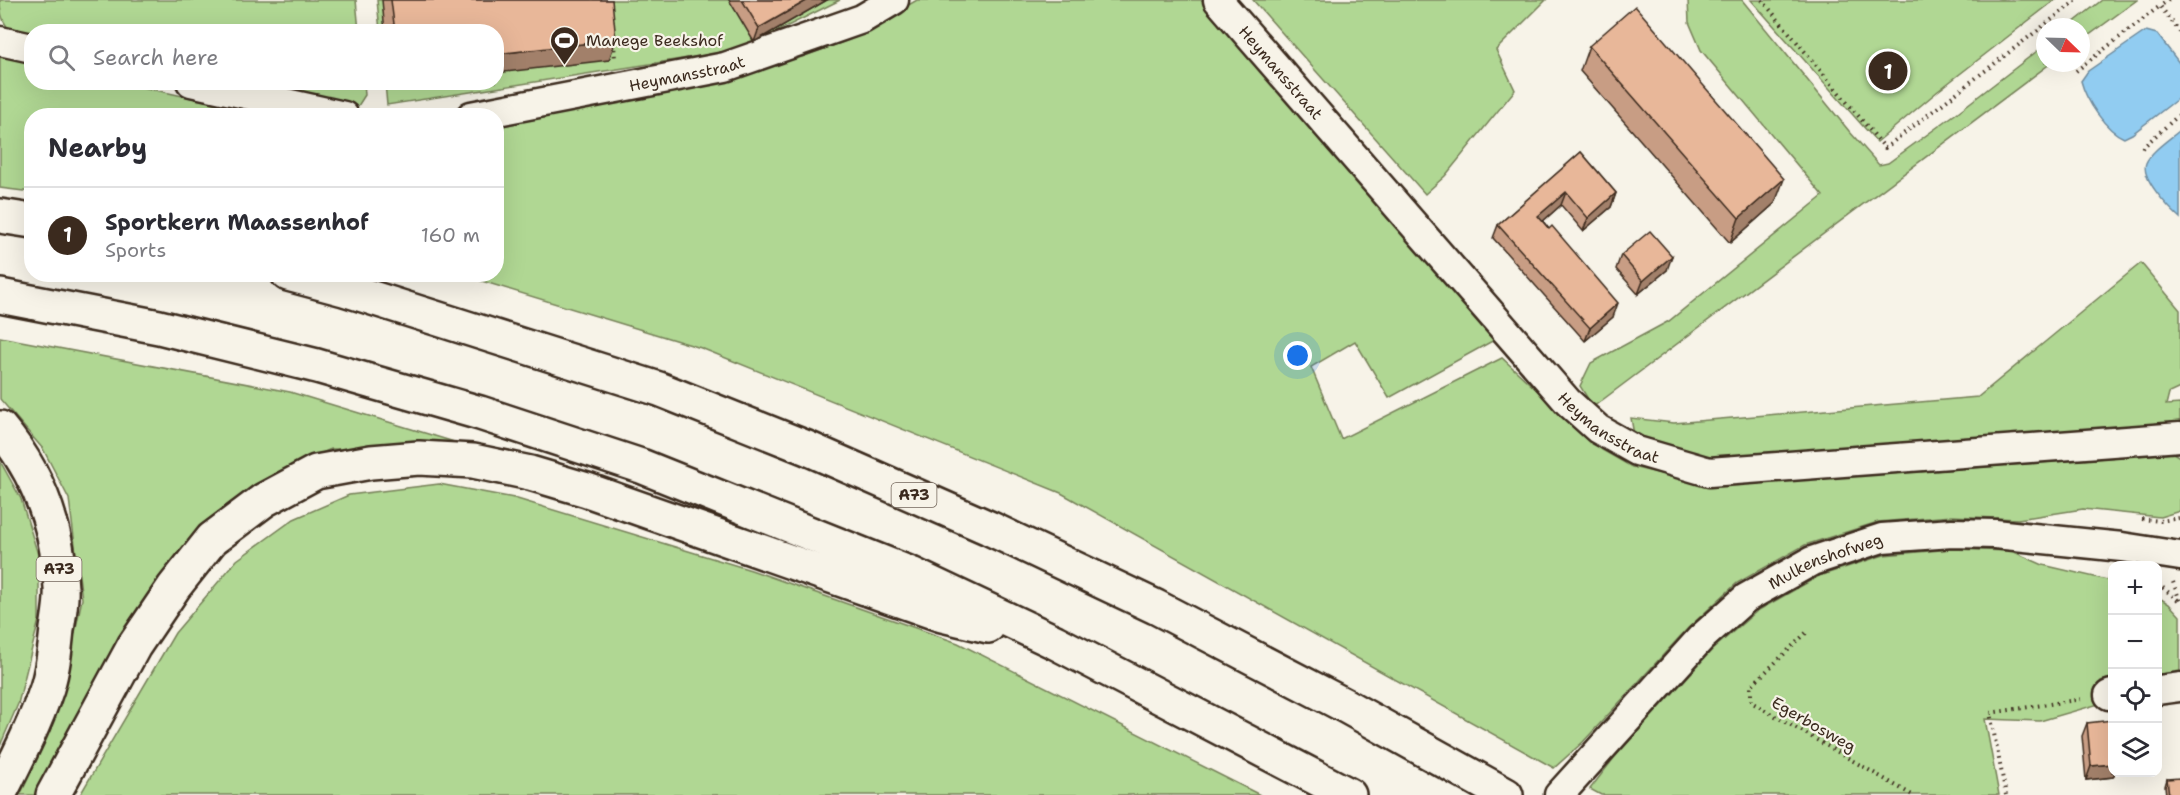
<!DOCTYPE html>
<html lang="en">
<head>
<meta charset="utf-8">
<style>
	:root { --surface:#fff; --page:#f2f2f3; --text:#2b2b33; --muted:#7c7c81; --line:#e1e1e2; --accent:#3b2a1e }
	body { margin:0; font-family:"Shantell Sans",sans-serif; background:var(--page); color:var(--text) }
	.controls { position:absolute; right:18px; bottom:18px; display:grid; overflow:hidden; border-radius:12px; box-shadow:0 6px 24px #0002 }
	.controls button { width:54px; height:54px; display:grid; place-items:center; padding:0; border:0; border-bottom:2px solid var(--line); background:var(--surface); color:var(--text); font:30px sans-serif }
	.compass { position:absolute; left:2036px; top:18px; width:54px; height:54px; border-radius:50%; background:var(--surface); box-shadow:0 6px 24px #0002; rotate:113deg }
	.you { position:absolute; left:1298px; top:356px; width:21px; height:21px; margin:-15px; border:4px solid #fff; border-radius:50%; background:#1a73e8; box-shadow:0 0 0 9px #1a73e833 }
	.badge { display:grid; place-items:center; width:39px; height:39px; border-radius:50%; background:var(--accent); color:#fff; font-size:20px; font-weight:700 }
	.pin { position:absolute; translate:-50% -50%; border:3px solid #fff; box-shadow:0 2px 6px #0006 }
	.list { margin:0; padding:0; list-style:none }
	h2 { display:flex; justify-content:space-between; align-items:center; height:78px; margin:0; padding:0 24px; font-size:26px }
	h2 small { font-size:20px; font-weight:400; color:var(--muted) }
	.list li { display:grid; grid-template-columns:39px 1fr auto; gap:18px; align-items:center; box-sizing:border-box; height:96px; padding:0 24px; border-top:2px solid var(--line) }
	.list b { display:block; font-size:22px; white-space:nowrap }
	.list p { margin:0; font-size:20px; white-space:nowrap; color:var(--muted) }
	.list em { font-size:20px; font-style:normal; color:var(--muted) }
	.icon { flex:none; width:33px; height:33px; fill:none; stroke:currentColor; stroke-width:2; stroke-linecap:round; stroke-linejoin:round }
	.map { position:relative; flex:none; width:2180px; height:795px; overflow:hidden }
	.search { position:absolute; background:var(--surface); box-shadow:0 6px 24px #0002; left:24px; top:24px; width:480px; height:66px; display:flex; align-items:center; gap:15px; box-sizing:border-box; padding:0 21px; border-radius:24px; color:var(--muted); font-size:22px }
	.panel { position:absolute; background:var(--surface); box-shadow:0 6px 24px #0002; left:24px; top:108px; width:480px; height:174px; border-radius:24px }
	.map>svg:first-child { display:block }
</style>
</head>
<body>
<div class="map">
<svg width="2180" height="795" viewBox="0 0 2180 795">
	<rect width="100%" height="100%" fill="#f7f3e8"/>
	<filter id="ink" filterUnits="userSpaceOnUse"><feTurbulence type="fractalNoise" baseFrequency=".0167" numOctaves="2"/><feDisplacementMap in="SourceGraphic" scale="12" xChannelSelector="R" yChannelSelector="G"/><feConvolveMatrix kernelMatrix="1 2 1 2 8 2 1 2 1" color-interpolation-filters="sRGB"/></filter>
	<g filter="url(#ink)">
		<g fill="#b0d793" stroke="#768058" stroke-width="1.5">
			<path d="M 0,0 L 356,0 L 359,31 L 32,32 L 31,38 C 8,34 0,24 0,0 Z"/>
			<path d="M 377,0 L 840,0 L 739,50 L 387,105 L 385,83 L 496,82 L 496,32 L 380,31 Z"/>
			<path d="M 917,0 L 1209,0 L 1496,339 L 1389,398 L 1355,341 L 1311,367 L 1341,439 L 1502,358 L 1602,450 L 1632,467 L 1662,474 L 1702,480 L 1917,472 L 2173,453 L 2180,457 L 2180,511 L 2160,517 L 2083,509 L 2018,519 L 1952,516 L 1878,522 L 1805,545 L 1737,583 L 1688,628 L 1583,742 L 1554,768 L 1061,493 L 701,348 L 462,275 L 496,274 L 497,127 L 727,76 L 802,57 L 849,40 Z"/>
			<path d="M 1253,0 L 1546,0 L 1496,50 L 1515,90 L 1445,176 L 1425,194 Z"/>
			<path d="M 1688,0 L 1742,0 L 1849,131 L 1879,165 L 1888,163 L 1954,115 L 2045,45 L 2045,63 L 2051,63 L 1593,407 L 1580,386 L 1591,363 L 1669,321 L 1823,196 L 1701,50 L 1689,22 Z"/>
			<path d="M 1751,0 L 2055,0 L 1938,91 L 1877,142 Z"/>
			<path d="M 2102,0 L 2137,0 L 2081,41 L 2081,27 L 2068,27 Z"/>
			<path d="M 0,55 L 31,62 L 32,82 L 123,83 L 270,115 L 32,116 L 31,192 L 0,188 Z"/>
			<path d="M 245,83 L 364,83 L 365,95 L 358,106 Z"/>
			<path d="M 2141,263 L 2180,310 L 2180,388 L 2169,393 L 2166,405 L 2180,404 L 2180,422 L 1739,459 L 1700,459 L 1634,435 L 1631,418 L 1674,423 L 1978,397 Z"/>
			<path d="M 0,337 L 290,392 L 484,451 L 331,449 L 274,474 L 203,531 L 37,795 L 20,795 L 30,775 L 63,689 L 82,599 L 69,499 L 43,449 L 0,399 Z"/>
			<path d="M 0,461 L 21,499 L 39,558 L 39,620 L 18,704 L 0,746 Z"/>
			<path d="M 439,484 L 514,498 L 751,570 L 958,643 L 1260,795 L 80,795 L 175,633 L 237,560 L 294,519 L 349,495 Z"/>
			<path d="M 1952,549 L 2012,551 L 2043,565 L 2112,581 L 2112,686 L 2106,702 L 2040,721 L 1985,719 L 1999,795 L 1601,795 L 1590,789 L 1614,758 L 1712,650 L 1757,611 L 1819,576 L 1884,555 Z"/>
			<path d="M 2158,597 L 2169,604 L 2180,616 L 2180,678 L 2158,681 Z"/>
		</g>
		<g fill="#91ccf1" stroke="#6f8b9d" stroke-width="1.5">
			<path d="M 2146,31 L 2157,34 L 2180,64 L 2180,97 L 2132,134 L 2124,138 C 2105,130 2086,100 2081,81 L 2088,71 Z"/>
			<path d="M 2180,130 L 2180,218 C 2169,208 2140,178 2146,163 C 2151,151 2170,139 2180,130 Z"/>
		</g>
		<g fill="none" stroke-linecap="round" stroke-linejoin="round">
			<defs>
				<g id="minor">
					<path id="s1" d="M 1218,0 L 1568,402 L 1598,429 L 1637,451 L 1709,472 L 2180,437"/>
					<path d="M 0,41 L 32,48"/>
					<path d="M 191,82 L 344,116"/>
					<path id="s2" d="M 471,116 L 725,67 L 862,19 L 894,0"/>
					<path d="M 2158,690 L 2180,687"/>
					<path d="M 2109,695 L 2112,694"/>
					<path id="s3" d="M 1559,795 L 1701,638 L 1746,598 L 1812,561 L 1882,538 L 1952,533 L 1995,534 L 2122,547 L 2180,556"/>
				</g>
				<g id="highway">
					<path d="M 0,216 L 32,221"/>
					<path d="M 288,274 L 344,289 L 659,389 L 807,448 L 989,528 L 1156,607 L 1344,705 L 1506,795"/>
					<path d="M 0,296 L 159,327 L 317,366 L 480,413 L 641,466 L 911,574 L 1055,642 L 1349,795"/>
					<path d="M 0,428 C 39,474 58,527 61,588 C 62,601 59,616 57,629 C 55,649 53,669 47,688 C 35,724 17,759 0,793"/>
					<path d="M 53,795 L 134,646 L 174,587 L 212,539 L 264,500 L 316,472 L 371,462 L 419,458 L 473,461 L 530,473 L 587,490 L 942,615 L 988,626"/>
				</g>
			</defs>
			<use href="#minor" stroke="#3b2a1e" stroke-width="33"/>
			<use href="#highway" stroke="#3b2a1e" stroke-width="38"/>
			<g stroke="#3b2a1e" stroke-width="4" stroke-dasharray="1.5 4.5" stroke-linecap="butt">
				<path d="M 1762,0 L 1885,148 L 2077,0"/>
				<path d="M 2169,0 L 2160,6 L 2180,32"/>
				<path d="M 614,43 L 615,60"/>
				<path d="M 2076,71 L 2160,6"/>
				<path d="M 2142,148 L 2180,114"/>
				<path d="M 2142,519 L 2160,521 L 2180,518"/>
				<path d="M 2173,582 L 2180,601"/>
				<path d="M 2158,584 L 2178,600"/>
				<path d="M 1806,633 L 1751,686 L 1751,702 L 1912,795"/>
				<path d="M 2006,795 L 1990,713 L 2082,699"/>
			</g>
			<use href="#minor" stroke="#f7f3e8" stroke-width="28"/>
			<use href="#highway" stroke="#f7f3e8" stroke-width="33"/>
		</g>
		<g fill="#c89d84" stroke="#3b2a1e" stroke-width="1.5">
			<path d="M 382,0 L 612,0 L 609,60 L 496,32 L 385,32 Z"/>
			<path d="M 729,0 L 827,0 L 754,42 Z"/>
			<path d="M 1589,46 L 1775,203 L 1730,243 L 1580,71 Z"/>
			<path d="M 1581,152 L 1616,193 L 1611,207 L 1583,231 L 1561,205 L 1543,221 L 1613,317 L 1585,341 L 1493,238 L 1498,225 Z"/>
			<path d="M 1621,255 L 1667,270 L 1638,294 L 1616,269 Z"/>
			<path d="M 2087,723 L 2112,772 L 2115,772 L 2113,777 L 2086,780 L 2082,736 Z"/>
			<path d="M 2167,779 L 2180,795 L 2166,795 L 2165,786 Z"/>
		</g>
		<g fill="#a2806b" stroke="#3b2a1e" stroke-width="1.5">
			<path d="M 808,0 L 827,0 L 754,42 L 759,28 Z"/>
			<path d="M 616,40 L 609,60 L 496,73 L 496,54 Z"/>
			<path d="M 392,82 L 410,82 L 391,85 Z"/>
			<path d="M 1784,179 L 1775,203 L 1730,243 L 1739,218 Z"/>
			<path d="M 1566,192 L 1561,205 L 1533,230 L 1538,216 Z"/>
			<path d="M 1616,193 L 1611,207 L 1583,231 L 1588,218 Z"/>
			<path d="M 1672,256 L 1667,270 L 1638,294 L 1643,281 Z"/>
			<path d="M 1618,303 L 1613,317 L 1585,341 L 1590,328 Z"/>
			<path d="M 2112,764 L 2112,772 L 2115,772 L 2113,777 L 2086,780 L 2091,766 Z"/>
		</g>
		<g fill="#e8b799" stroke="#3b2a1e" stroke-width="1.5">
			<path d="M 391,0 L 612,0 L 616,40 L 496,54 L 496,32 L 395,32 Z"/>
			<path d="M 742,0 L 808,0 L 759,28 Z"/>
			<path d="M 1635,6 L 1784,179 L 1739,218 L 1589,46 Z"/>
			<path d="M 1581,152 L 1616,193 L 1588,218 L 1566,192 L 1538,216 L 1549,229 L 1552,226 L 1618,303 L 1590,328 L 1498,225 Z"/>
			<path d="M 1650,231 L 1672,256 L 1643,281 L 1621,255 Z"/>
			<path d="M 2112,720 L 2112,764 L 2091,766 L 2087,723 Z"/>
			<path d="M 2180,778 L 2180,795 L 2169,795 L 2167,779 Z"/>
		</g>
	</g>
	<defs>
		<symbol id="stadium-pin" viewBox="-11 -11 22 30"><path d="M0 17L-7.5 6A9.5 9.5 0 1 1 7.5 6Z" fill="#3b2a1e" stroke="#f7f3e8"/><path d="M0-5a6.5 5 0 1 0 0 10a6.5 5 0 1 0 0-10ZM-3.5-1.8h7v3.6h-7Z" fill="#fff"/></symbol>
	</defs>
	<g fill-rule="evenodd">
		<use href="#stadium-pin" x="548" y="24" width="33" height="45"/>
	</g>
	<g text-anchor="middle" stroke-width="4.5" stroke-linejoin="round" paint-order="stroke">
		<g fill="#f7f3e8" stroke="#73665b" stroke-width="1.5">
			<rect x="891.5" y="483" width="45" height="24" rx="4.5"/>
			<rect x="36.5" y="557" width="45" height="24" rx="4.5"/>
		</g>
		<g font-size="15" font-weight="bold" fill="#3b2a1e">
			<text x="914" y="500">A73</text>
			<text x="59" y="574">A73</text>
		</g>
		<g font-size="16" fill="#3b2a1e" stroke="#f7f3e8" text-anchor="start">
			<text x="586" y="46">Manege Beekshof</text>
		</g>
		<g font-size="16" fill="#3b2a1e" stroke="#f7f3e8">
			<text dy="6" stroke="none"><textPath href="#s2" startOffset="220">Heymansstraat</textPath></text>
			<text dy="6" stroke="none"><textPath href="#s1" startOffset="96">Heymansstraat</textPath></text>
			<text dy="6" stroke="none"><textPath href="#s1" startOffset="582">Heymansstraat</textPath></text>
			<text dy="6" stroke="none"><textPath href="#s3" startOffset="360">Mulkenshofweg</textPath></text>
			<text transform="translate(1814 724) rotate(30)" y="6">Egerbosweg</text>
		</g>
	</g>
</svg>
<div class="controls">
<button>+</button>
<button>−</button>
<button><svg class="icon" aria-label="locate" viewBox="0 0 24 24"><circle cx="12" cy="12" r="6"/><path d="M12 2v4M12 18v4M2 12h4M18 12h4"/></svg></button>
<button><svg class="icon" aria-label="layers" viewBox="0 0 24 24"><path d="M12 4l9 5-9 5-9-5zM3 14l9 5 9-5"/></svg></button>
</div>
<svg class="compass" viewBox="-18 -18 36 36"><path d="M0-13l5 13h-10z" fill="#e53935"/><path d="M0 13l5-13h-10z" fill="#7c7c81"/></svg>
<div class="you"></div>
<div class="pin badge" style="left:1888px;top:71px">1</div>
<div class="search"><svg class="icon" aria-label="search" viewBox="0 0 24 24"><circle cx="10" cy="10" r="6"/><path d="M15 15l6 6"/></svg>Search here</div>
<section class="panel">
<h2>Nearby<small></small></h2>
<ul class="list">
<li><span class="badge">1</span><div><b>Sportkern Maassenhof</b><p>Sports</p></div><em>160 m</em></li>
</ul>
</section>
</div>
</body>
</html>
